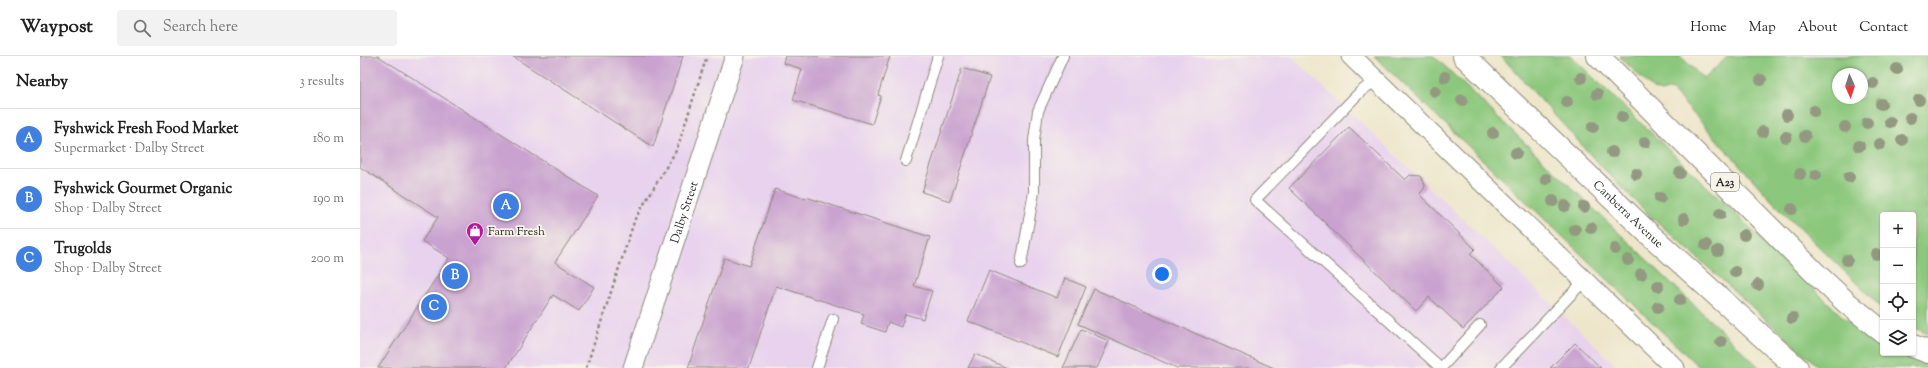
<!DOCTYPE html>
<html lang="en">
<head>
<meta charset="utf-8">
<style>
	:root { --surface:#fff; --page:#f2f2f2; --text:#222; --muted:#767676; --line:#e0e0e0; --accent:#b5179e }
	body { margin:0; font-family:"Sorts Mill Goudy",serif; background:var(--page); color:var(--text) }
	.controls { position:absolute; right:12px; bottom:12px; display:grid; overflow:hidden; border-radius:4px; box-shadow:0 1px 3px #0004 }
	.controls button { width:36px; height:36px; display:grid; place-items:center; padding:0; border:0; border-bottom:1px solid var(--line); background:var(--surface); color:var(--text); font:20px sans-serif }
	.compass { position:absolute; left:1472px; top:12px; width:36px; height:36px; border-radius:50%; background:var(--surface); box-shadow:0 1px 3px #0004; rotate:177deg }
	.you { position:absolute; left:802px; top:218px; width:14px; height:14px; margin:-10px; border:3px solid #fff; border-radius:50%; background:#1a73e8; box-shadow:0 0 0 6px #1a73e833 }
	.badge { display:grid; place-items:center; width:26px; height:26px; border-radius:50%; background:var(--accent); color:#fff; font-size:13px; font-weight:700 }
	.pin { position:absolute; translate:-50% -50%; border:2px solid #fff; box-shadow:0 1px 4px #0006 }
	.list { margin:0; padding:0; list-style:none }
	h2 { display:flex; justify-content:space-between; align-items:center; height:52px; margin:0; padding:0 16px; font-size:17px }
	h2 small { font-size:13px; font-weight:400; color:var(--muted) }
	.list li { display:grid; grid-template-columns:26px 1fr auto; gap:12px; align-items:center; box-sizing:border-box; height:60px; padding:0 16px; border-top:1px solid var(--line) }
	.list b { display:block; font-size:15px; white-space:nowrap }
	.list p { margin:0; font-size:13px; white-space:nowrap; color:var(--muted) }
	.list em { font-size:13px; font-style:normal; color:var(--muted) }
	.icon { flex:none; width:22px; height:22px; fill:none; stroke:currentColor; stroke-width:2; stroke-linecap:round; stroke-linejoin:round }
	.map { position:relative; flex:none; width:1568px; height:312px; overflow:hidden }
	header { display:flex; align-items:center; gap:24px; box-sizing:border-box; height:56px; padding:0 20px; background:var(--surface); border-bottom:1px solid var(--line) }
	header strong { font-size:19px }
	nav { display:flex; gap:22px; margin-inline-start:auto; font-size:14px }
	.search { width:280px; height:36px; background:var(--page); display:flex; align-items:center; gap:10px; box-sizing:border-box; padding:0 14px; border-radius:4px; color:var(--muted); font-size:15px }
	main { display:flex }
	aside { flex:1; background:var(--surface) }
	.map>svg:first-child { display:block }
</style>
</head>
<body>
<header>
<strong>Waypost</strong>
<div class="search"><svg class="icon" aria-label="search" viewBox="0 0 24 24"><circle cx="10" cy="10" r="6"/><path d="M15 15l6 6"/></svg>Search here</div>
<nav><a>Home</a><a>Map</a><a>About</a><a>Contact</a></nav>
</header>
<main>
<aside>
<h2>Nearby<small>3 results</small></h2>
<ul class="list">
<li><span class="badge" style="background:#3f7fe0">A</span><div><b>Fyshwick Fresh Food Market</b><p>Supermarket · Dalby Street</p></div><em>180 m</em></li>
<li><span class="badge" style="background:#3f7fe0">B</span><div><b>Fyshwick Gourmet Organic</b><p>Shop · Dalby Street</p></div><em>190 m</em></li>
<li><span class="badge" style="background:#3f7fe0">C</span><div><b>Trugolds</b><p>Shop · Dalby Street</p></div><em>200 m</em></li>
</ul>
</aside>
<div class="map">
<svg width="1568" height="312" viewBox="0 0 1568 312">
	<rect width="100%" height="100%" fill="#f7f3e8"/>
	<filter id="ink" filterUnits="userSpaceOnUse"><feTurbulence type="fractalNoise" baseFrequency=".025" numOctaves="2"/><feDisplacementMap in="SourceGraphic" scale="8" xChannelSelector="R" yChannelSelector="G"/><feConvolveMatrix kernelMatrix="1 2 1 2 8 2 1 2 1" color-interpolation-filters="sRGB"/></filter>
	<filter id="wash" filterUnits="userSpaceOnUse"><feTurbulence type="fractalNoise" baseFrequency=".012" numOctaves="4" result="noise"/><feDisplacementMap in="SourceGraphic" scale="16" xChannelSelector="R" yChannelSelector="G"/><feGaussianBlur stdDeviation="0.9" result="paint"/><feColorMatrix in="noise" values="0 0 0 0 0 0 0 0 0 0 0 0 0 0 0 0 0 1.4 0 .05"/><feComposite in="paint" operator="in"/></filter>
	<g filter="url(#wash)">
		<rect width="100%" height="100%" fill="#eee6ca"/>
		<path fill="#e8d2ee" d="M 0,0 L 931,0 L 1259,312 L 0,312 Z"/>
		<g fill="#8bc77c" stroke="#5b7954" fill-rule="evenodd">
			<path d="M 1014,0 L 1074,0 L 1400,312 L 1340,312 Z"/>
			<path d="M 1141,0 L 1211,0 L 1482,260 L 1509,282 L 1523,291 L 1523,297 L 1535,297 L 1568,309 L 1568,312 L 1460,312 L 1282,152 L 1237,106 Z"/>
			<path d="M 1259,0 L 1320,0 L 1344,23 L 1368,0 L 1568,0 L 1568,278 L 1553,271 L 1553,159 L 1523,159 L 1523,253 L 1414,147 L 1311,33 L 1301,36 L 1293,33 ZM 1478,18 L 1502,18 L 1502,42 L 1478,42 Z"/>
		</g>
		<g id="blocks">
			<g fill="#c9a2cf">
				<path d="M 0,0 L 18,0 L 238,140 L 195,206 L 234,231 L 219,255 L 193,239 L 146,312 L 18,312 L 89,202 L 62,185 L 78,161 L 0,111 Z"/>
				<path d="M 152,0 L 323,0 L 293,91 Z"/>
				<path d="M 425,0 L 530,0 L 518,39 L 521,40 L 512,68 L 433,44 L 442,13 L 423,7 Z"/>
				<path d="M 602,12 L 630,21 L 590,145 L 562,136 Z"/>
				<path d="M 989,71 L 1045,124 L 1050,119 L 1061,120 L 1065,129 L 1064,133 L 1059,138 L 1115,193 L 1110,198 L 1144,231 L 1103,273 L 1069,241 L 1056,255 L 929,132 Z"/>
				<path d="M 415,133 L 446,143 L 446,141 L 570,181 L 554,230 L 572,235 L 563,263 L 545,258 L 541,271 L 528,266 L 525,276 L 501,268 L 504,258 L 416,230 L 389,312 L 328,312 L 364,202 L 389,210 Z"/>
				<path d="M 629,214 L 697,242 L 705,222 L 726,231 L 698,301 L 608,265 Z"/>
				<path d="M 734,233 L 914,312 L 817,312 L 718,268 Z"/>
				<path d="M 721,273 L 749,285 L 737,312 L 703,312 Z"/>
				<path d="M 1215,287 L 1241,312 L 1190,312 Z"/>
				<path d="M 615,298 L 647,312 L 608,312 Z"/>
			</g>
		</g>
	</g>
	<g filter="url(#ink)">
		<use href="#blocks" fill-opacity="0" stroke="#8c887a" stroke-width="1"/>
		<g fill="none" stroke-linecap="round" stroke-linejoin="round">
			<defs>
				<g id="lane">
					<path d="M 1016,24 L 1000,36 L 895,144 L 1081,312 L 1120,269"/>
					<path d="M 546,105 L 578,0"/>
					<path d="M 661,208 L 674,136 L 674,84 L 678,55 L 703,0"/>
					<path d="M 457,312 L 473,263"/>
					<path d="M 1141,312 L 1223,226"/>
				</g>
				<g id="street">
					<path d="M 991,0 L 1315,312"/>
					<path id="s1" d="M 273,312 L 375,0"/>
				</g>
				<g id="highway">
					<path id="s2" d="M 1104,0 L 1287,176 L 1437,312"/>
					<path d="M 1238,0 L 1455,217 L 1487,247 L 1523,276"/>
					<path d="M 1553,290 L 1568,296"/>
				</g>
			</defs>
			<use href="#lane" stroke="#8c887a" stroke-width="12"/>
			<use href="#street" stroke="#8c887a" stroke-width="21"/>
			<use href="#highway" stroke="#8c887a" stroke-width="24"/>
			<path stroke="#8c887a" stroke-width="2.5" stroke-dasharray="3 3" stroke-linecap="butt" d="M 226,312 L 275,163 L 317,93 L 347,0"/>
			<use href="#lane" stroke="#fff" stroke-width="10"/>
			<use href="#street" stroke="#fff" stroke-width="19"/>
			<use href="#highway" stroke="#fff" stroke-width="22"/>
		</g>
		<g fill="#939980">
			<circle cx="1537" cy="13" r="6"/>
			<circle cx="1085" cy="21" r="6"/>
			<circle cx="1221" cy="22" r="6"/>
			<circle cx="1401" cy="24" r="6"/>
			<circle cx="1513" cy="27" r="6"/>
			<circle cx="1075" cy="35" r="6"/>
			<circle cx="1237" cy="38" r="6"/>
			<circle cx="1102" cy="44" r="6"/>
			<circle cx="1559" cy="44" r="6"/>
			<circle cx="1207" cy="46" r="6"/>
			<circle cx="1521" cy="48" r="6"/>
			<circle cx="1454" cy="55" r="6"/>
			<circle cx="1427" cy="59" r="6"/>
			<circle cx="1262" cy="61" r="6"/>
			<circle cx="1550" cy="62" r="6"/>
			<circle cx="1530" cy="66" r="6"/>
			<circle cx="1507" cy="67" r="6"/>
			<circle cx="1233" cy="71" r="6"/>
			<circle cx="1485" cy="71" r="6"/>
			<circle cx="1403" cy="76" r="6"/>
			<circle cx="1133" cy="77" r="6"/>
			<circle cx="1445" cy="80" r="6"/>
			<circle cx="1426" cy="81" r="6"/>
			<circle cx="1542" cy="84" r="6"/>
			<circle cx="1285" cy="86" r="6"/>
			<circle cx="1520" cy="88" r="6"/>
			<circle cx="1499" cy="90" r="6"/>
			<circle cx="1252" cy="96" r="6"/>
			<circle cx="1156" cy="97" r="6"/>
			<circle cx="1320" cy="117" r="6"/>
			<circle cx="1276" cy="118" r="6"/>
			<circle cx="1440" cy="118" r="6"/>
			<circle cx="1456" cy="119" r="6"/>
			<circle cx="1489" cy="121" r="6"/>
			<circle cx="1186" cy="123" r="6"/>
			<circle cx="1300" cy="142" r="6"/>
			<circle cx="1193" cy="145" r="6"/>
			<circle cx="1205" cy="150" r="6"/>
			<circle cx="1224" cy="151" r="6"/>
			<circle cx="1432" cy="153" r="6"/>
			<circle cx="1360" cy="158" r="6"/>
			<circle cx="1324" cy="163" r="6"/>
			<circle cx="1231" cy="172" r="6"/>
			<circle cx="1215" cy="174" r="6"/>
			<circle cx="1384" cy="179" r="6"/>
			<circle cx="1346" cy="189" r="6"/>
			<circle cx="1255" cy="193" r="6"/>
			<circle cx="1358" cy="195" r="6"/>
			<circle cx="1516" cy="198" r="6"/>
			<circle cx="1268" cy="204" r="6"/>
			<circle cx="1487" cy="204" r="6"/>
			<circle cx="1375" cy="216" r="6"/>
			<circle cx="1281" cy="218" r="6"/>
			<circle cx="1398" cy="229" r="6"/>
			<circle cx="1298" cy="230" r="6"/>
			<circle cx="1320" cy="244" r="6"/>
			<circle cx="1298" cy="251" r="6"/>
			<circle cx="1432" cy="262" r="6"/>
			<circle cx="1361" cy="286" r="6"/>
		</g>
	</g>
	<defs>
		<symbol id="shop-pin" viewBox="-11 -11 22 30"><path d="M0 17L-7.5 6A9.5 9.5 0 1 1 7.5 6Z" fill="#b5179e" stroke="#f7f3e8"/><path d="M-5-2.5h2.3a2.7 3.5 0 0 1 5.4 0H5L5.5 6h-11ZM-1.5-2.5h3a1.5 2.3 0 0 0-3 0Z" fill="#fff"/></symbol>
	</defs>
	<g fill-rule="evenodd">
		<use href="#shop-pin" x="105" y="165" width="20" height="27"/>
	</g>
	<g text-anchor="middle" stroke-width="3.5" stroke-linejoin="round" paint-order="stroke">
		<rect fill="#f7f3e8" stroke="#686764" stroke-width="1" x="1351" y="117" width="28" height="18" rx="3"/>
		<g font-size="11" font-weight="bold" fill="#2b2b2b">
			<text x="1365" y="130">A23</text>
		</g>
		<g font-size="12" fill="#2b2b2b" stroke="#f7f3e8">
			<text dy="4" stroke="none"><textPath href="#s1" startOffset="164">Dalby Street</textPath></text>
			<text dy="4" stroke="none"><textPath href="#s2" startOffset="228">Canberra Avenue</textPath></text>
		</g>
		<g font-size="12" fill="#2b2b2b" stroke="#f7f3e8" text-anchor="start">
			<text x="128" y="179">Farm Fresh</text>
		</g>
	</g>
</svg>
<div class="controls">
<button>+</button>
<button>−</button>
<button><svg class="icon" aria-label="locate" viewBox="0 0 24 24"><circle cx="12" cy="12" r="6"/><path d="M12 2v4M12 18v4M2 12h4M18 12h4"/></svg></button>
<button><svg class="icon" aria-label="layers" viewBox="0 0 24 24"><path d="M12 4l9 5-9 5-9-5zM3 14l9 5 9-5"/></svg></button>
</div>
<svg class="compass" viewBox="-18 -18 36 36"><path d="M0-13l5 13h-10z" fill="#e53935"/><path d="M0 13l5-13h-10z" fill="#767676"/></svg>
<div class="you"></div>
<div class="pin badge" style="left:146px;top:150px;background:#3f7fe0">A</div>
<div class="pin badge" style="left:95px;top:220px;background:#3f7fe0">B</div>
<div class="pin badge" style="left:74px;top:251px;background:#3f7fe0">C</div>
</div>
</main>
</body>
</html>
